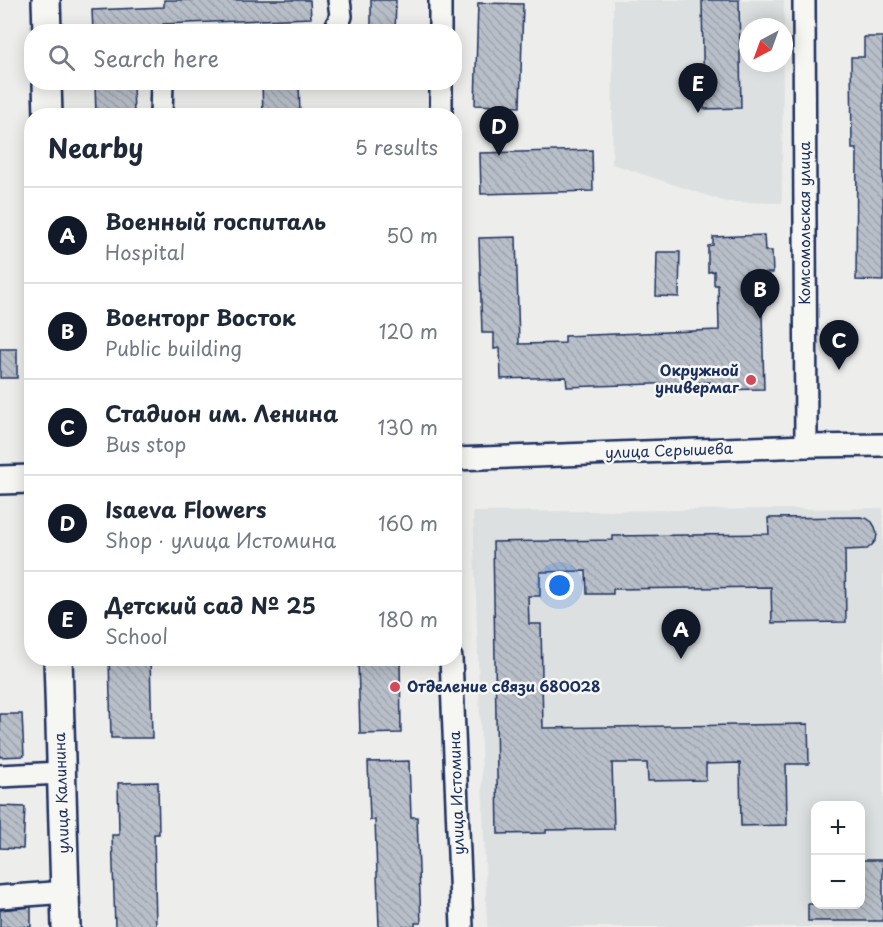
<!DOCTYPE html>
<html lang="en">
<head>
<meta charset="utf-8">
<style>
	:root { --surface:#fff; --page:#f6f6f7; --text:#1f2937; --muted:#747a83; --line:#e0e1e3; --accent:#111827 }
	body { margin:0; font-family:"Playpen Sans",sans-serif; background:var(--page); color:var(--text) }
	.controls { position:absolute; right:18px; bottom:18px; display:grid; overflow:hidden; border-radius:12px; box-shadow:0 3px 15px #0003 }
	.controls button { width:54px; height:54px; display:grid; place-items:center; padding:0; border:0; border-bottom:2px solid var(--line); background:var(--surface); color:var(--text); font:30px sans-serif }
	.compass { position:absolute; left:739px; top:18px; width:54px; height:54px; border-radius:50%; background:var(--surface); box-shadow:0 3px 15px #0003; rotate:221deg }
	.you { position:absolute; left:560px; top:586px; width:21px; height:21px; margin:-15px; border:4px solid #fff; border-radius:50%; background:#1a73e8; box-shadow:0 0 0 9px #1a73e833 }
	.badge { display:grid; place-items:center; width:39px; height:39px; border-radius:50%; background:var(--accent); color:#fff; font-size:20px; font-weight:700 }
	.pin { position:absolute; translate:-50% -50px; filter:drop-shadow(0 2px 3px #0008) }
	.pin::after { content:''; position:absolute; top:32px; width:21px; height:18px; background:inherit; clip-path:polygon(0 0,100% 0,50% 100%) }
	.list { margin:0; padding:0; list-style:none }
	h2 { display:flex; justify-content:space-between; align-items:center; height:78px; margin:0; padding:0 24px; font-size:26px }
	h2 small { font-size:20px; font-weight:400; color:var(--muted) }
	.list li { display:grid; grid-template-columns:39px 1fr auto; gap:18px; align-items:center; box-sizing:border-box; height:96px; padding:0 24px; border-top:2px solid var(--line) }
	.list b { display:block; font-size:22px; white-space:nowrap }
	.list p { margin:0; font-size:20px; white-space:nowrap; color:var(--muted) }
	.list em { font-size:20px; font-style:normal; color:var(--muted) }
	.icon { flex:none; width:33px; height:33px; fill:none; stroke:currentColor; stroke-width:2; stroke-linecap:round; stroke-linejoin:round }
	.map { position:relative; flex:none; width:883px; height:927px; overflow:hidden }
	.search { position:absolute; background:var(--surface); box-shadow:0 3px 15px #0003; left:24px; top:24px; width:438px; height:66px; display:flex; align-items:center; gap:15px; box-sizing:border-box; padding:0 21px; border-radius:24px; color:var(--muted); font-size:22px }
	.panel { position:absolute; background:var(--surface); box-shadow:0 3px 15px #0003; left:24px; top:108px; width:438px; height:558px; border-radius:24px }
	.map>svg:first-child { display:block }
</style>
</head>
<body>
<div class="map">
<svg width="883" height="927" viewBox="0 0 883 927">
	<defs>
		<pattern id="building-back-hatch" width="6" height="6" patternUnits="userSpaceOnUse" patternTransform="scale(1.5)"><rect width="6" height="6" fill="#b9bfc8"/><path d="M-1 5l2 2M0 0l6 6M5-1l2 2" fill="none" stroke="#9ea4ae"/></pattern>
	</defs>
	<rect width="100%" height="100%" fill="#edeeec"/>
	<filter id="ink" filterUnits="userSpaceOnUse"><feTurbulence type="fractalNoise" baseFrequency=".0167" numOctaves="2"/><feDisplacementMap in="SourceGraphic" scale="12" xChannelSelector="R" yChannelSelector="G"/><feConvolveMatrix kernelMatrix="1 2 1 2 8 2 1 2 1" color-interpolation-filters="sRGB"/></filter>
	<g filter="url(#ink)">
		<g fill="#dde0e1" fill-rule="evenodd">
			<path d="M 613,0 L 784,0 L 784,27 L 748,27 L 748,63 L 783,63 L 782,203 L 726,202 L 612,164 Z"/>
			<path d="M 883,508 L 883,927 L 487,927 L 473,512 ZM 816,806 L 860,806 L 860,904 L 816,904 Z"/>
		</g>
		<g fill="url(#building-back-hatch)" stroke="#1b2f5e" stroke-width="1.5">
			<path d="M 164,0 L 310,0 L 311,18 L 163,24 L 163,32 L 93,32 L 92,10 L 164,7 Z"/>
			<path d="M 371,0 L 396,0 L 395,32 L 371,32 Z"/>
			<path d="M 702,0 L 739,0 L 741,108 L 704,109 Z"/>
			<path d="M 478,3 L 523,4 L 520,107 L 475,105 Z"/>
			<path d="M 864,37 L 883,37 L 883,281 L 856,280 L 857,149 L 852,149 L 851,57 L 864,57 Z"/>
			<path d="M 95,82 L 133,82 L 134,116 L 96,116 Z"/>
			<path d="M 262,82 L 299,82 L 300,116 L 263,116 Z"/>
			<path d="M 592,150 L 593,191 L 481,194 L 480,153 Z"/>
			<path d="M 764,235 L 765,251 L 772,251 L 773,273 L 761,273 L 764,389 L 710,390 L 710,382 L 567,387 L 566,377 L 501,379 L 500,348 L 494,349 L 494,333 L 482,333 L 479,238 L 516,237 L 519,344 L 565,343 L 565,336 L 719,330 L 718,285 L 714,285 L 714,271 L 708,272 L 708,246 L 713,245 L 713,237 Z"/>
			<path d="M 657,252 L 680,252 L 679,297 L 656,296 Z"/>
			<rect x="0" y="349" width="17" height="29"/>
			<path d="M 860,517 L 866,518 L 872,522 L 875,527 L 877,534 L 876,540 L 872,545 L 867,549 L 845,550 L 846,622 L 772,623 L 771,587 L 613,589 L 613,594 L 587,594 L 586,571 L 540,572 L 540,596 L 528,596 L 529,624 L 541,624 L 543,728 L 808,724 L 809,764 L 786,764 L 787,825 L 741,826 L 740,763 L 706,764 L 706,780 L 648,781 L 647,763 L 612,763 L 614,829 L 546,830 L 546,833 L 498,834 L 493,542 L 613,540 L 613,536 L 769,534 L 768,518 Z"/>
			<path d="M 109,658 L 150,658 L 152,738 L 111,738 Z"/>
			<path d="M 358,658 L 400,658 L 401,733 L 360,734 Z"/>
			<path d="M 0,714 L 22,714 L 24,756 L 0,757 Z"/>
			<path d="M 409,761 L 411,817 L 417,817 L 421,923 L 415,923 L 415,927 L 379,927 L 375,820 L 370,820 L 368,762 Z"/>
			<path d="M 158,782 L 159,834 L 154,834 L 156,927 L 115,927 L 112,835 L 119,835 L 118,783 Z"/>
			<path d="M 0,806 L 25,807 L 23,849 L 0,848 Z"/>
			<path d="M 861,860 L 883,860 L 883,921 L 808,921 L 808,904 L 861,904 Z"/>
			<path d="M 31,907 L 31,927 L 0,927 L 0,910 Z"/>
		</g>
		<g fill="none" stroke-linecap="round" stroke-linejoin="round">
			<defs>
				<g id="minor">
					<path d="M 440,0 L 440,32"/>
					<path d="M 804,0 L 806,446"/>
					<path d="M 334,32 L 341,16 L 339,0"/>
					<path d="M 441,82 L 441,116"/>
					<path d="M 161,116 L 162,82"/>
					<path d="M 454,459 L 806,446 L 883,445"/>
					<path d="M 451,658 L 462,927"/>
					<path d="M 0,776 L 61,773"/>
					<path d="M 0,897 L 66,892"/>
				</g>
				<g id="major">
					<path d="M 46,0 L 47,32"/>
					<path d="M 47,82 L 48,116"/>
					<path d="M 0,480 L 32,479"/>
					<path d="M 58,658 L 66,927"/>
				</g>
			</defs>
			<use href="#minor" stroke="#1b2f5e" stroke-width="26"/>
			<use href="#major" stroke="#1b2f5e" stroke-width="32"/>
			<use href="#minor" stroke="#f6f6f2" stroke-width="21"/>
			<use href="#major" stroke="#f6f6f2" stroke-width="27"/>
		</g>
	</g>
	<g fill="#d1495b" stroke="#f6f6f2" stroke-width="2">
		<circle cx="751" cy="380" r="6"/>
		<circle cx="395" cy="687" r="6"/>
	</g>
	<g text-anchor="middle" stroke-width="5" stroke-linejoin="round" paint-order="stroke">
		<g font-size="15" fill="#1b2f5e" stroke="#f6f6f2">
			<text transform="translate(805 223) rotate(-90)" y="5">Комсомольская улица</text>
			<text transform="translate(669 451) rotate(-2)" y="5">улица Серышева</text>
			<text transform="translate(62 793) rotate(-92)" y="5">улица Калинина</text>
			<text transform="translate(457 793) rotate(-92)" y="5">улица Истомина</text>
		</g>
		<g font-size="15" font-weight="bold" fill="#1b2f5e" stroke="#f6f6f2" text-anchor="end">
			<text x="739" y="376">Окружной<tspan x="739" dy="17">универмаг</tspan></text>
			<text x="407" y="692" text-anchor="start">Отделение связи 680028</text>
		</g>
	</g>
</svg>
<div class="controls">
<button>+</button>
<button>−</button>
</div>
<svg class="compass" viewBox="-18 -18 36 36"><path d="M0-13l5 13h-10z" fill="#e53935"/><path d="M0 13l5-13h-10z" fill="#747a83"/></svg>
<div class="you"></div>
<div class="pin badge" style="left:681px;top:659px">A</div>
<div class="pin badge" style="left:760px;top:319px">B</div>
<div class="pin badge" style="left:839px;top:370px">C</div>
<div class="pin badge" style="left:499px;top:156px">D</div>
<div class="pin badge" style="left:698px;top:113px">E</div>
<div class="search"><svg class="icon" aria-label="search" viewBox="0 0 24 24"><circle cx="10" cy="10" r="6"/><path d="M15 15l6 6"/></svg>Search here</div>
<section class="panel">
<h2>Nearby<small>5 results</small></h2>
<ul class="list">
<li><span class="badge">A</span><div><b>Военный госпиталь</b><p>Hospital</p></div><em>50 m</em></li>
<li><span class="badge">B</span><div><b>Военторг Восток</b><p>Public building</p></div><em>120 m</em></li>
<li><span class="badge">C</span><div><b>Стадион им. Ленина</b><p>Bus stop</p></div><em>130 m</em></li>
<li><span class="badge">D</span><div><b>Isaeva Flowers</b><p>Shop · улица Истомина</p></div><em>160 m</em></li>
<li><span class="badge">E</span><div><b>Детский сад № 25</b><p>School</p></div><em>180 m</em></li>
</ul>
</section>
</div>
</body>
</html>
